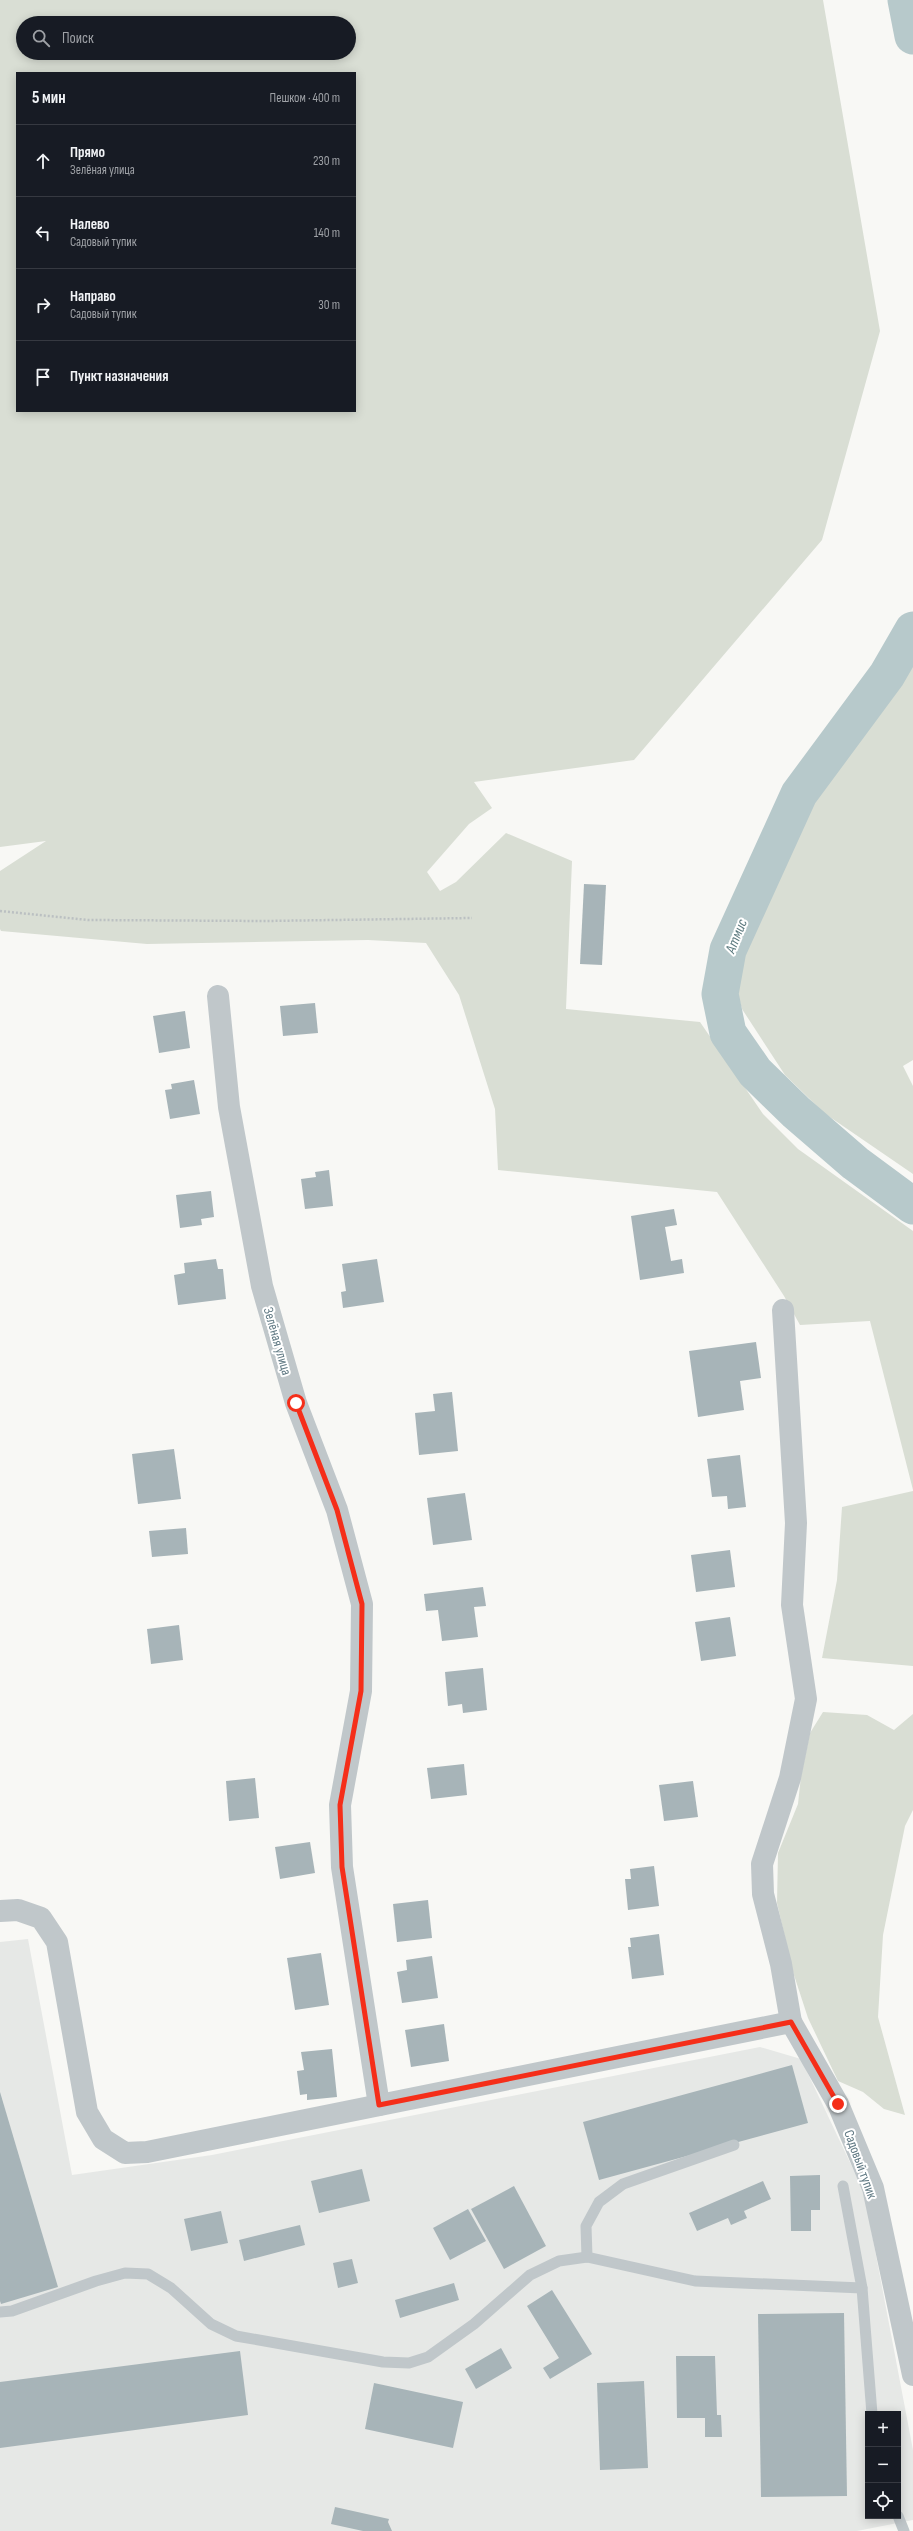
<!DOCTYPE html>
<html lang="ru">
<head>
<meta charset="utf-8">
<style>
	:root { --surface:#171b24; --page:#242831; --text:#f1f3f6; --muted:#9ea1a6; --line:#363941 }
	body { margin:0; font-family:"Sofia Sans Condensed",sans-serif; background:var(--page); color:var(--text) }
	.controls { position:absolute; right:12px; bottom:12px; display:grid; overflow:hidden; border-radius:0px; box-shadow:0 2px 10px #0003 }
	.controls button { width:36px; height:36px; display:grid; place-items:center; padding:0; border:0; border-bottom:1px solid var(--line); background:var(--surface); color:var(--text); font:20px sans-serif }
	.stop { position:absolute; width:12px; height:12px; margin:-9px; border:3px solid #f52e19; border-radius:50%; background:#fff }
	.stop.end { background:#f52e19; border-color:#fff; box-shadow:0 1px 4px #0008 }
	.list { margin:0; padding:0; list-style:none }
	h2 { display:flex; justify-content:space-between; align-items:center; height:52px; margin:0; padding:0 16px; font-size:17px }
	h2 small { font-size:13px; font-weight:400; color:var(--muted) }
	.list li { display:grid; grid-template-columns:26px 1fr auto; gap:12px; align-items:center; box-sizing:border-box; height:72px; padding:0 16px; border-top:1px solid var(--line) }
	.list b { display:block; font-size:15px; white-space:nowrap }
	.list p { margin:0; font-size:13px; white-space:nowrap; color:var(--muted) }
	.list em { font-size:13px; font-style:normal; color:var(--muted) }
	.icon { flex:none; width:22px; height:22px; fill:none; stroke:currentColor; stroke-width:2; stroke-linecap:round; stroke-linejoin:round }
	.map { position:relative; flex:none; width:913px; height:2531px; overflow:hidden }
	.search { position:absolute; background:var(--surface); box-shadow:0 2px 10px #0003; left:16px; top:16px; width:340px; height:44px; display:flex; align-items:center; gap:10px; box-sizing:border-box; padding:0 14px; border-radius:22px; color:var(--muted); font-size:15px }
	.panel { position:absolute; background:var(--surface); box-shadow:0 2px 10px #0003; left:16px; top:72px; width:340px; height:340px; border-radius:0px }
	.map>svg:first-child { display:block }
</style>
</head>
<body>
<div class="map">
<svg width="913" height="2531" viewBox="0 0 913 2531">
	<rect width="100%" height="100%" fill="#f8f8f5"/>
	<path fill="#e6e8e6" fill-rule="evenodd" d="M 28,1939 L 72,2175 L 212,2155 L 760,2047 L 801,2059 L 864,2192 L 913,2450 L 913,2520 L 857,2531 L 0,2531 L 0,1942 ZM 868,2414 L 898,2414 L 898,2516 L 868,2516 Z"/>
	<g fill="#d9ded4" fill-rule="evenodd">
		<path d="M 0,0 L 823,0 L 880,331 L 822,540 L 634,760 L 474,782 L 492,808 L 469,824 L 427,872 L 440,891 L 456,882 L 506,833 L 572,861 L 566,1009 L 700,1022 L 763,1114 L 798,1149 L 913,1231 L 913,1490 L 870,1321 L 800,1325 L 784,1296 L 717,1192 L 498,1170 L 495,1109 L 459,995 L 426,943 L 368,940 L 147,944 L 1,931 L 0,929 L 0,871 L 46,841 L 0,847 ZM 23,23 L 349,23 L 349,53 L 23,53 ZM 17,73 L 355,73 L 355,411 L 17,411 Z"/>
		<path d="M 913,649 L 913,1060 L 903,1066 L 913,1086 L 913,1174 L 824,1113 L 785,1075 L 742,1009 L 732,974 L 735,958 L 762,906 L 773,866 L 794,829 L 875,705 L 905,665 Z"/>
		<path d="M 913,1491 L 913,1666 L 822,1658 L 837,1580 L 842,1507 Z"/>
		<path d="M 823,1712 L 867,1715 L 894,1730 L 913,1714 L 913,1810 L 905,1826 L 883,1935 L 878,2017 L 905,2115 L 884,2109 L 863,2092 L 838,2081 L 808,2018 L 793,1972 L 777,1903 L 778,1853 L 798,1804 L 801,1776 L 810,1733 Z"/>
	</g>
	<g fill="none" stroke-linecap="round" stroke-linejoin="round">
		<g stroke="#b7c9cb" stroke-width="37">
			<path d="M 906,0 L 913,36"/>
			<path d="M 913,630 L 887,675 L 799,794 L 728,950 L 720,994 L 728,1033 L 755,1072 L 796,1112 L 855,1163 L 913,1206"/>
		</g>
	</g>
	<g fill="#a7b4b8">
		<path d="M 584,884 L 606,885 L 602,965 L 580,964 Z"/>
		<path d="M 315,1003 L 318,1033 L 283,1036 L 280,1006 Z"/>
		<path d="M 185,1011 L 190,1048 L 159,1053 L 153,1016 Z"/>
		<path d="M 194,1080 L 200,1114 L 170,1119 L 165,1090 L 172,1089 L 171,1084 Z"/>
		<path d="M 329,1170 L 333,1206 L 305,1209 L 301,1179 L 316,1177 L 315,1172 Z"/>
		<path d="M 211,1191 L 214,1217 L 201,1219 L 202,1225 L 180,1228 L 176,1195 Z"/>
		<path d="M 674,1209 L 677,1225 L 665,1227 L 671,1261 L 682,1259 L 684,1273 L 640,1280 L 631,1216 Z"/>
		<path d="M 216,1259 L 218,1269 L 223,1269 L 226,1299 L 178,1305 L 174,1275 L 185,1273 L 184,1263 Z"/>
		<path d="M 377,1259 L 384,1302 L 343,1308 L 341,1292 L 346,1291 L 342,1264 Z"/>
		<path d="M 756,1342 L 761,1378 L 740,1381 L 744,1410 L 698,1417 L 689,1351 Z"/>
		<path d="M 452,1392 L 458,1451 L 419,1455 L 415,1413 L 435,1411 L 433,1394 Z"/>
		<path d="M 174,1449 L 181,1499 L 138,1504 L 132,1454 Z"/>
		<path d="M 740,1455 L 746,1507 L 728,1509 L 727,1496 L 712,1497 L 707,1459 Z"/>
		<path d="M 465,1493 L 472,1540 L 433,1545 L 427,1498 Z"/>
		<path d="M 186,1528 L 188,1554 L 152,1557 L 149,1531 Z"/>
		<path d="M 730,1550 L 735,1587 L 696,1592 L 691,1555 Z"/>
		<path d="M 483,1587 L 486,1606 L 474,1607 L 478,1637 L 442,1641 L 438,1610 L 426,1611 L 424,1594 Z"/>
		<path d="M 730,1617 L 736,1656 L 701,1661 L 695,1622 Z"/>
		<path d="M 179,1625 L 183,1660 L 151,1664 L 147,1629 Z"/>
		<path d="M 483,1668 L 487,1710 L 463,1713 L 462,1704 L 448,1706 L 445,1672 Z"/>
		<path d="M 464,1764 L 467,1795 L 431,1799 L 427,1768 Z"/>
		<path d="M 255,1778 L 259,1818 L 229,1821 L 226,1781 Z"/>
		<path d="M 693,1781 L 698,1817 L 664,1821 L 659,1785 Z"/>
		<path d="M 310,1842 L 315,1873 L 280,1879 L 275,1847 Z"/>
		<path d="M 654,1866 L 659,1906 L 628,1910 L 625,1879 L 631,1879 L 630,1869 Z"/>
		<path d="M 428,1900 L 432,1938 L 397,1942 L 393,1904 Z"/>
		<path d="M 659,1934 L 664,1975 L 632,1979 L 628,1947 L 631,1947 L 630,1938 Z"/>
		<path d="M 321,1953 L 329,2005 L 295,2010 L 287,1958 Z"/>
		<path d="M 432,1956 L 438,1998 L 402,2003 L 397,1972 L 407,1970 L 406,1960 Z"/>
		<path d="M 444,2024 L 449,2061 L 411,2067 L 405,2030 Z"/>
		<path d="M 332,2049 L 337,2097 L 307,2100 L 307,2094 L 300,2095 L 297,2071 L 304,2070 L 301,2052 Z"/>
		<path d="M 792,2065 L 808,2123 L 599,2180 L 583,2122 Z"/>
		<path d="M 0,2092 L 58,2287 L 1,2304 L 0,2301 Z"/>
		<path d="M 362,2169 L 370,2201 L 319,2213 L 311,2181 Z"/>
		<path d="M 820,2175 L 820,2210 L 811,2210 L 811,2231 L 791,2231 L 790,2176 Z"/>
		<path d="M 763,2181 L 771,2199 L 744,2211 L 747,2218 L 731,2225 L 728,2218 L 697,2231 L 689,2213 Z"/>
		<path d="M 514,2186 L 546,2246 L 504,2269 L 471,2209 Z"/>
		<path d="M 468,2209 L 486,2241 L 450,2260 L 433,2228 Z"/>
		<path d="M 221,2211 L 228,2243 L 191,2251 L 184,2219 Z"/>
		<path d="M 300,2225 L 305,2245 L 244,2261 L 239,2240 Z"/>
		<path d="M 352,2259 L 358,2283 L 338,2288 L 333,2263 Z"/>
		<path d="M 454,2283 L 459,2300 L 400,2318 L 395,2300 Z"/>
		<path d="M 552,2290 L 592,2354 L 550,2379 L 543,2368 L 559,2358 L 527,2306 Z"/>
		<path d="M 844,2313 L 847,2496 L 761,2497 L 758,2314 Z"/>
		<path d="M 501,2348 L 512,2368 L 476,2389 L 465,2369 Z"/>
		<path d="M 240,2351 L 248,2415 L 0,2448 L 0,2382 Z"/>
		<path d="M 676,2356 L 715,2356 L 717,2415 L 721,2415 L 722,2437 L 705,2437 L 705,2418 L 677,2418 Z"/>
		<path d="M 644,2381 L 648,2468 L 600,2470 L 597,2383 Z"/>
		<path d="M 374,2383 L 463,2402 L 453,2448 L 365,2429 Z"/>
		<path d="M 335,2507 L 389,2519 L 388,2522 L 392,2531 L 363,2531 L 331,2524 Z"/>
	</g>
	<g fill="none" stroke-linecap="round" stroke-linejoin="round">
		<path stroke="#bbc0c2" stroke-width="2.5" stroke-dasharray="2 2" stroke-linecap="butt" d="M 0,911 L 88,920 L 265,921 L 472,918"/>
		<g stroke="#c0c7ca" stroke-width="11">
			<path d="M 843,2186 L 862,2288 L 872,2414"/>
			<path d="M 587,2257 L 586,2226 L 599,2202 L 623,2184 L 734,2145"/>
			<path d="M 0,2312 L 12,2311 L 96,2281 L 125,2273 L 148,2274 L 171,2288 L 211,2324 L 236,2336 L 383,2362 L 409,2363 L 428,2357 L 474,2324 L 530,2275 L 559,2261 L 587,2257 L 695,2281 L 862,2288"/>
			<path d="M 898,2516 L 904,2531"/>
		</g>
		<g stroke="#c0c7ca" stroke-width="22">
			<path d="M 218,996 L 229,1107 L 262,1286 L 296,1403 L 337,1510 L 362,1604 L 361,1691 L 340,1805 L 342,1867 L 379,2105"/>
			<path d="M 783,1310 L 796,1523 L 792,1605 L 806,1699 L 790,1778 L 762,1864 L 763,1894 L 781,1964 L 791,2022"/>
			<path d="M 0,1911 L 18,1910 L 41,1918 L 57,1942 L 87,2112 L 103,2139 L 125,2153 L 147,2152 L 791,2022 L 838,2104 L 873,2188 L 913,2375"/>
		</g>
	</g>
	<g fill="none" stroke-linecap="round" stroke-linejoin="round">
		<path stroke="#f52e19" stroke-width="5" d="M 296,1403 L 337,1510 L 362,1604 L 361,1691 L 340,1805 L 342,1867 L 379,2105 L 791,2022 L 838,2104"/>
	</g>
	<g text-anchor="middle" stroke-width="4" stroke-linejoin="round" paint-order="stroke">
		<g font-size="14" fill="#607983" stroke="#fff">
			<text transform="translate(278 1341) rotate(74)" y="5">Зелёная улица</text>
			<text transform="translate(861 2164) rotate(70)" y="5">Садовый тупик</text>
		</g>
		<g font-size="15" font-style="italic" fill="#5b797e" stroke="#fff">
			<text transform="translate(736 936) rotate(-68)" y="5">Атмис</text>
		</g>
	</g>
</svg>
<div class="controls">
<button>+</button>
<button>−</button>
<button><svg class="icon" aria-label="locate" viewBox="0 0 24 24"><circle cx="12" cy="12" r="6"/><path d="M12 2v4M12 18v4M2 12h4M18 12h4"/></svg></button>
</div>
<div class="stop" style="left:296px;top:1403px"></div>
<div class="stop end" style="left:838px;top:2104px"></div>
<div class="search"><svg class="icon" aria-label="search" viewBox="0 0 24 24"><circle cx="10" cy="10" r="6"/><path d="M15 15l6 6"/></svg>Поиск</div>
<section class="panel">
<h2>5 мин<small>Пешком · 400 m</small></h2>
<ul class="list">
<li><svg class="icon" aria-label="ahead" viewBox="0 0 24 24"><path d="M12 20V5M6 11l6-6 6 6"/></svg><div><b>Прямо</b><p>Зелёная улица</p></div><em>230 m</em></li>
<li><svg class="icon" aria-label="left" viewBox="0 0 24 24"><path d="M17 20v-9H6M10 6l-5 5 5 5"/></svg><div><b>Налево</b><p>Садовый тупик</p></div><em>140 m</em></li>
<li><svg class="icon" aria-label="right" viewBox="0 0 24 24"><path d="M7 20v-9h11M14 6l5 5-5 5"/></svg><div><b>Направо</b><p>Садовый тупик</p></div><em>30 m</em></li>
<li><svg class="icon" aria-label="arrive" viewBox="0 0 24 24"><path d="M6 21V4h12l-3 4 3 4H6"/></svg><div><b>Пункт назначения</b></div></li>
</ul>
</section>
</div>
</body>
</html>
